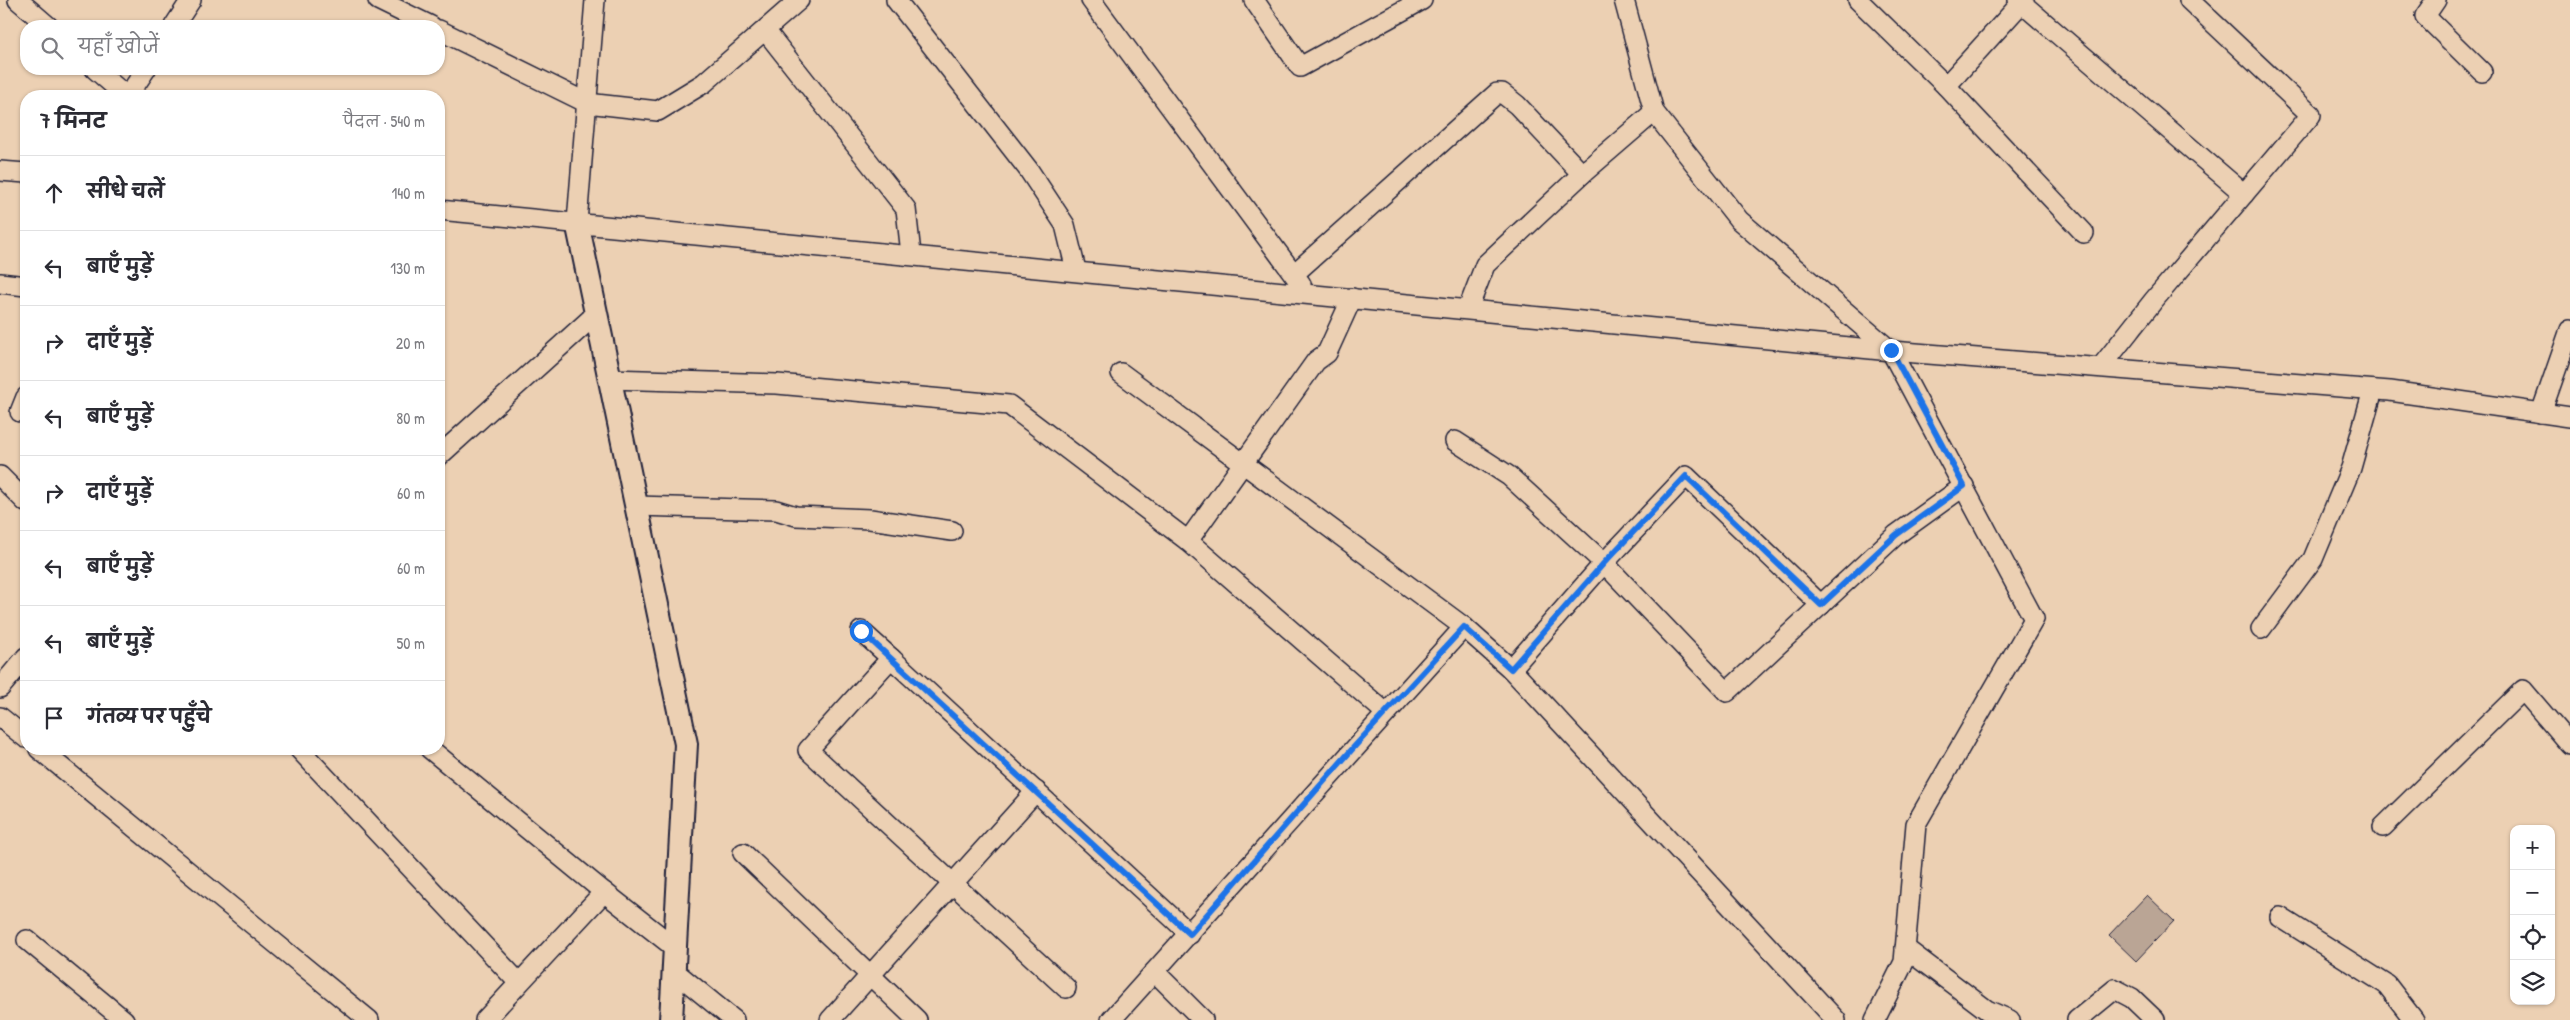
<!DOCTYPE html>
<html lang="hi">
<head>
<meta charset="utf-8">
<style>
	:root { --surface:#fff; --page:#f2f2f3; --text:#2b2b33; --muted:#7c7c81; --line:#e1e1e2 }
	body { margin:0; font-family:"Patrick Hand","Playpen Sans Deva",sans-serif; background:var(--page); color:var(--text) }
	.controls { position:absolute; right:15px; bottom:15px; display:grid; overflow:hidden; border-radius:10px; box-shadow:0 1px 4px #0004 }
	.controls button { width:45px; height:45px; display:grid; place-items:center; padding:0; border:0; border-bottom:1px solid var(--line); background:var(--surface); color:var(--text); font:25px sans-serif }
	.stop { position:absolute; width:15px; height:15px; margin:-11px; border:4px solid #1a73e8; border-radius:50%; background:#fff }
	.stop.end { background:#1a73e8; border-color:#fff; box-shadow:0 1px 5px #0008 }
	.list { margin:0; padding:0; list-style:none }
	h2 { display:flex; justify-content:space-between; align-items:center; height:65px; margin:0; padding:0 20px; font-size:21px }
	h2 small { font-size:16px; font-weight:400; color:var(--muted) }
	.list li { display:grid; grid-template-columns:32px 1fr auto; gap:15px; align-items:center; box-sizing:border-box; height:75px; padding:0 20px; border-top:1px solid var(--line) }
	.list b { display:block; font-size:19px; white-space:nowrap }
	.list em { font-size:16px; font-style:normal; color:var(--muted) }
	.icon { flex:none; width:28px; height:28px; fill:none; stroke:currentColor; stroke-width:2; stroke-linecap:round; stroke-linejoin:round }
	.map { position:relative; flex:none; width:2570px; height:1020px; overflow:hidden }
	.search { position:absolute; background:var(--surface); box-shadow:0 1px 4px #0004; left:20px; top:20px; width:425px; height:55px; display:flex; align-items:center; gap:12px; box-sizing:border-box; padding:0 18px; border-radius:20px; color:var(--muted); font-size:19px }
	.panel { position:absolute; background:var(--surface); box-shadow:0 1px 4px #0004; left:20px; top:90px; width:425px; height:665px; border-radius:20px }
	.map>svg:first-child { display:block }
</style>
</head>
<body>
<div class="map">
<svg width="2570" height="1020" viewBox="0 0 2570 1020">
	<rect width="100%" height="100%" fill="#ecd0b3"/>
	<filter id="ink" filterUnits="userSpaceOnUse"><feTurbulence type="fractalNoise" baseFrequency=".02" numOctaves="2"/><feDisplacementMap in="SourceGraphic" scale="10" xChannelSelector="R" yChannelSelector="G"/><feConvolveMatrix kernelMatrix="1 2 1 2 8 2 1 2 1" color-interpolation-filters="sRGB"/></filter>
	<g filter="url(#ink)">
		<path fill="#baa595" stroke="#22223b" d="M 2147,895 L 2174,921 L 2136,961 L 2109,935 Z"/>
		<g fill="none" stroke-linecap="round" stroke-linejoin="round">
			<defs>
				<g id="minor">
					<path d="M 18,0 L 48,26"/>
					<path d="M 378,0 L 431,26"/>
					<path d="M 896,0 L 1028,169 L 1065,225 L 1076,270"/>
					<path d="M 1091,0 L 1301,284"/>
					<path d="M 1254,0 L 1300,67 L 1422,0"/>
					<path d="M 1624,0 L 1654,112 L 1739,220 L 1891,351 L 2034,619 L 1916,824 L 1904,962 L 1875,1020"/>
					<path d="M 1858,0 L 1946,86 L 2024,0"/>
					<path d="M 2018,0 L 2244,194"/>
					<path d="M 2436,0 L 2425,16 L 2482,72"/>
					<path d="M 174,26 L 191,0"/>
					<path d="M 439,30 L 587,103 L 658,111 L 704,83 L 799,0"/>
					<path d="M 765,30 L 906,209 L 911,254"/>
					<path d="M 95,69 L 126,96"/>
					<path d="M 1946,86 L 2084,233"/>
					<path d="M 128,96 L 146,69"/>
					<path d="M 0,171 L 26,173"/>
					<path d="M 439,210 L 1891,351 L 2390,391 L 2570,417"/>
					<path d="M 577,222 L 595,0"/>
					<path d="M 1294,274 L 1497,93 L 1502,93 L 1517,105 L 1582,174"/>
					<path d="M 0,283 L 26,286"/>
					<path d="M 1352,298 L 1327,353 L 1316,361 L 1188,541 L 1386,713"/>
					<path d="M 1468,309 L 1485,265 L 1582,174 L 1654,112"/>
					<path d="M 2101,367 L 2154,300 L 2311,115 L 2189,0"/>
					<path d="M 1121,373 L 1464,627 L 1511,669 L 1604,563 L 1727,692 L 1896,535 L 1964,486"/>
					<path d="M 609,379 L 777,384 L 1009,405 L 1188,541"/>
					<path d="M 20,412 L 26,397"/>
					<path d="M 2541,413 L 2570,330"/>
					<path d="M 1455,441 L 1509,476 L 1604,563 L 1686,476 L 1821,605"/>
					<path d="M 439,456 L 596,314"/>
					<path d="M 0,476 L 26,502"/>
					<path d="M 636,506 L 776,510 L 796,516 L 870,519 L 952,531"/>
					<path d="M 2261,629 L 2313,559 L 2351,468 L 2373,390"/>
					<path d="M 861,631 L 891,658"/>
					<path d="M 1511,669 L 1836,1020"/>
					<path d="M 0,688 L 26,657"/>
					<path d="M 0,717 L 26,738"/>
					<path d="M 39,749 L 369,1020"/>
					<path d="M 299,749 L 519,983"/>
					<path d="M 430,749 L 604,892"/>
					<path d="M 2383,827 L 2523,690 L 2570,745"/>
					<path d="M 743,853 L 917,1020"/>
					<path d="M 2280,917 L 2387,985 L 2414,1020"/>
					<path d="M 27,940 L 124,1020"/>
					<path d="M 1905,948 L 1987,1010 L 2010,1020"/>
					<path d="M 673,970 L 734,1020"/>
					<path d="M 1155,972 L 1203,1020"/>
					<path d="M 1066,988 L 808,750 L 891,658 L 1190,934"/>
					<path d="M 485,1020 L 604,892 L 674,947"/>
					<path d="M 830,1020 L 1036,791"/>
					<path d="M 1111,1020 L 1464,627"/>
					<path d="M 2077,1020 L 2115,989 L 2132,998 L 2155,1020"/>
				</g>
				<path id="tertiary" d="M 577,222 L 686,744 L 671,1020"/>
			</defs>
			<use href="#minor" stroke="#22223b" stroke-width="22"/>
			<use href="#tertiary" stroke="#22223b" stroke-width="26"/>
			<use href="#minor" stroke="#ecd0b3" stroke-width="19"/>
			<use href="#tertiary" stroke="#ecd0b3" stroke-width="22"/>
		</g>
	</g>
	<g fill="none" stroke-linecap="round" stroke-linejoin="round" filter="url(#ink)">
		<path stroke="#1a73e8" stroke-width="6" d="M 861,631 L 1190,934 L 1355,746 L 1464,627 L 1511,669 L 1604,563 L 1686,476 L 1821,605 L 1896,535 L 1964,486 L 1891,350"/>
	</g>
</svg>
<div class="controls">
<button>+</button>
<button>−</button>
<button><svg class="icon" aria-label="locate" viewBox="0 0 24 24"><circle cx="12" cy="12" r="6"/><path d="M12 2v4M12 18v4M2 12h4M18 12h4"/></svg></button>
<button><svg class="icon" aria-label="layers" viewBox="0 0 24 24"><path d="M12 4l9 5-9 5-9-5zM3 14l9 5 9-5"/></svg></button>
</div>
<div class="stop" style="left:861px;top:631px"></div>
<div class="stop end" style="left:1891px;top:350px"></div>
<div class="search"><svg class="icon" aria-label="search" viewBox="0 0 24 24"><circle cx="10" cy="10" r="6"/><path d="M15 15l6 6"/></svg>यहाँ खोजें</div>
<section class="panel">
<h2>7 मिनट<small>पैदल · 540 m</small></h2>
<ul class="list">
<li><svg class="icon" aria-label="ahead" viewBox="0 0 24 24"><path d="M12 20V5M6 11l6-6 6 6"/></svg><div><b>सीधे चलें</b></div><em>140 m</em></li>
<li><svg class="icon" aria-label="left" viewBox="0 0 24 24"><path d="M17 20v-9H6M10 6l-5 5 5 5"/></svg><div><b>बाएँ मुड़ें</b></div><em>130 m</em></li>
<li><svg class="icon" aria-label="right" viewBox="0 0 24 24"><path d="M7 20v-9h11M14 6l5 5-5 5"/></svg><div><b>दाएँ मुड़ें</b></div><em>20 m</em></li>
<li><svg class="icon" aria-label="left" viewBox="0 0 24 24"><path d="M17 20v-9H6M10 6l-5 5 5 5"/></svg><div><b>बाएँ मुड़ें</b></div><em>80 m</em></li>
<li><svg class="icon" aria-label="right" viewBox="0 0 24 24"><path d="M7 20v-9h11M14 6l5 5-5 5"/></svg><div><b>दाएँ मुड़ें</b></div><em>60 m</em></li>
<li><svg class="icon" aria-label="left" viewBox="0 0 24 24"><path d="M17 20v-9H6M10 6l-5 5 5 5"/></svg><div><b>बाएँ मुड़ें</b></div><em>60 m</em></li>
<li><svg class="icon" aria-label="left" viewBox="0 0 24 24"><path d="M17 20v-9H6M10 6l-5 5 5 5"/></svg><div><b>बाएँ मुड़ें</b></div><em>50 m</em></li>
<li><svg class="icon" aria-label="arrive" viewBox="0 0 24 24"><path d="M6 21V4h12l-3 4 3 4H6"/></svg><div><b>गंतव्य पर पहुँचे</b></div></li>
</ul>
</section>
</div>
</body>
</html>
